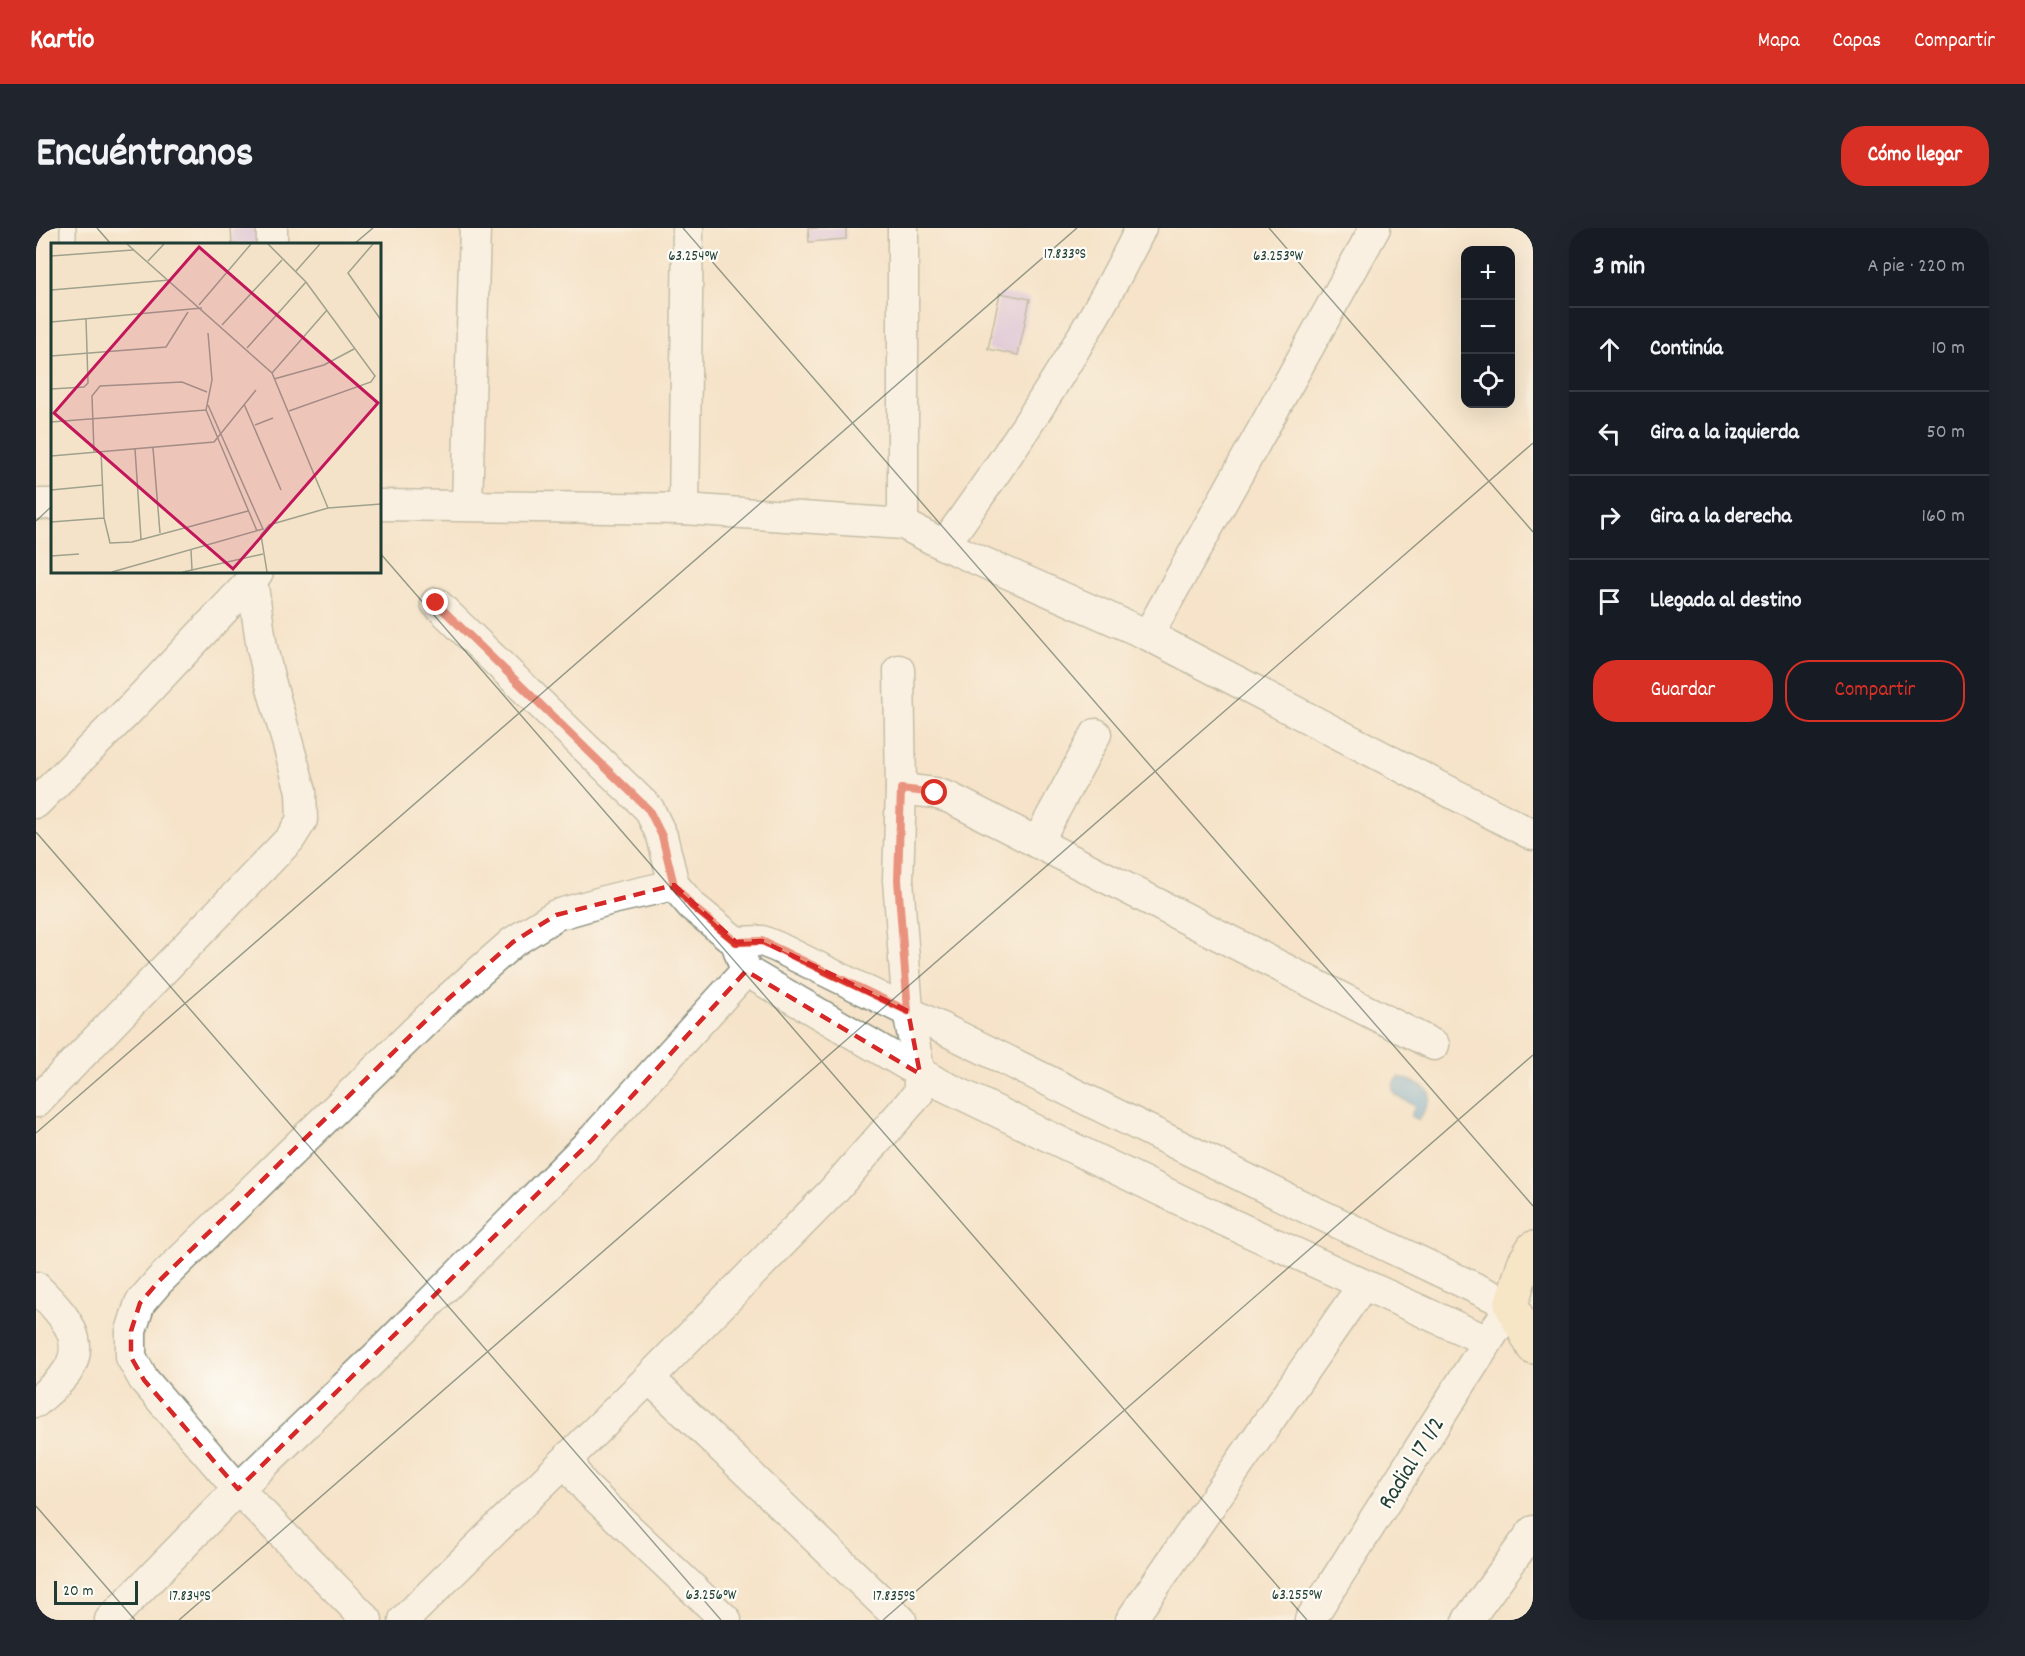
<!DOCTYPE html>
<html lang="es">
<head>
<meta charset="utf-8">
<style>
	:root { --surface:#171b24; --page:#20242c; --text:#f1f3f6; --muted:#9ea1a6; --line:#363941; --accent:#d93025 }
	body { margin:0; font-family:Dekko,sans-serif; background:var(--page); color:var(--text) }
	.controls { position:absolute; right:18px; top:18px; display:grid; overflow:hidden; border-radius:12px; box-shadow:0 6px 24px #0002 }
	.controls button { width:54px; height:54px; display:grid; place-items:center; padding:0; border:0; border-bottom:2px solid var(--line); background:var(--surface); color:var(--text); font:30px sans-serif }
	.scale { position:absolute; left:18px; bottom:15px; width:84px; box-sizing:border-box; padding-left:6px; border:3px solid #1f3d34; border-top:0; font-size:16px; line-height:21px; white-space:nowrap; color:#1f3d34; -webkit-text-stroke:4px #fdfcf7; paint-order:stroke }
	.stop { position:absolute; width:18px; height:18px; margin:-14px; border:4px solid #d93025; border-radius:50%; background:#fff }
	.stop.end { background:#d93025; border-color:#fff; box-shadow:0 2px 6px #0008 }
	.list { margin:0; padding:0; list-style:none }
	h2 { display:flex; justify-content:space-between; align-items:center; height:78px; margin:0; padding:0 24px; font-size:26px }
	h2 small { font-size:20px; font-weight:400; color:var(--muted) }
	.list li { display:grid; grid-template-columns:39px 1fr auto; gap:18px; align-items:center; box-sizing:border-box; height:84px; padding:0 24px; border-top:2px solid var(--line) }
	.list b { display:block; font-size:22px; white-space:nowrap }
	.list em { font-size:20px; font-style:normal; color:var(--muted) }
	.actions { display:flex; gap:12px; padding:18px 24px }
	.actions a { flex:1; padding:14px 0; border:2px solid var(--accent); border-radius:24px; text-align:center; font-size:21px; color:var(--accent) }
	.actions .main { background:var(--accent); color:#fff }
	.icon { flex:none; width:33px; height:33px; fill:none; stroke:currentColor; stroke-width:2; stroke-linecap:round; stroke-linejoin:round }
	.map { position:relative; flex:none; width:1497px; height:1392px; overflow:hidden; border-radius:24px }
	header { display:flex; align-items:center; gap:36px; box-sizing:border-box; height:84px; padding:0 30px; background:var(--accent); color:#fff }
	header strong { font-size:28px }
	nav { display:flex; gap:33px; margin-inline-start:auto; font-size:21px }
	.intro { display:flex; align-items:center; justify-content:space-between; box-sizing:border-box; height:144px; padding:0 36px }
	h1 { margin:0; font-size:42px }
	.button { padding:15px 27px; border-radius:24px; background:var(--accent); color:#fff; font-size:21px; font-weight:700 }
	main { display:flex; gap:36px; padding:0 36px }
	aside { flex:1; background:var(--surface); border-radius:24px; box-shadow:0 6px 24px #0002 }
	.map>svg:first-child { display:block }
</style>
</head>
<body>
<header>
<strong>Kartio</strong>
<nav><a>Mapa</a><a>Capas</a><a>Compartir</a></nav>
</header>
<div class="intro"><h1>Encuéntranos</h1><a class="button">Cómo llegar</a></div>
<main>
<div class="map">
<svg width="1497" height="1392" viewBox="0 0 1497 1392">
	<rect width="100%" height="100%" fill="#fdfcf7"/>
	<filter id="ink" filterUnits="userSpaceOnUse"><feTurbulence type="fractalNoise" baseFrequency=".0167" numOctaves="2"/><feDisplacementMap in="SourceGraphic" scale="12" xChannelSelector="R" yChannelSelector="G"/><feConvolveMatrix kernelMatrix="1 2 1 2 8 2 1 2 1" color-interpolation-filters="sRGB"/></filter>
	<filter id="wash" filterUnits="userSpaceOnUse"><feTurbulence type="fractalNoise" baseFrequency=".008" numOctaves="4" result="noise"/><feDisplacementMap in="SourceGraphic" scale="24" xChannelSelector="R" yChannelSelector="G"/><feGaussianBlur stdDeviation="1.35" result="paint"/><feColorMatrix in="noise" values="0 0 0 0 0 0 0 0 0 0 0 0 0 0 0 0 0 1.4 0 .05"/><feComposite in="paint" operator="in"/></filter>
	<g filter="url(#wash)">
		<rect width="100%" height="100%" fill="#f5e3c9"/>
		<path fill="#5aa2d0" stroke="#3c7082" stroke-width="1.5" d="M 1363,849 C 1371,851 1395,858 1394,869 C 1394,876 1386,886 1383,892 L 1375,888 L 1379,878 L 1361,868 L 1357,863 L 1357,856 Z"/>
		<g id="blocks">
			<g fill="#c8aeeb">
				<path d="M 195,0 L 229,0 L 229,16 L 196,16 Z"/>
				<path d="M 772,0 L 810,0 L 810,11 L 773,14 Z"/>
				<path d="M 964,65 L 994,71 L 982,127 L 952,121 Z"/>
			</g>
		</g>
	</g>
	<g filter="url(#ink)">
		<use href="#blocks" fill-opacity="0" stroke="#8a907e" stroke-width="1.5"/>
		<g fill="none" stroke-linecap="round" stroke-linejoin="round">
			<defs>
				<path id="lane" d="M 32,0 L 32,16"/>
				<g id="street">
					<path d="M 236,0 L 236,16"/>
					<path d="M 0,276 L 16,276"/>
					<path d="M 344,277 L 648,281 L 867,296 L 908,317 L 1112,407 L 1497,607"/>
					<path d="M 431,277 L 439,0"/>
					<path d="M 648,281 L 652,0"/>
					<path d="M 867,296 L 867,0"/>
					<path d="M 908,317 C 981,216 1050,112 1105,0"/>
					<path d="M 400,375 L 613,581 L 626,608 L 638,657 L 656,678 L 700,714 L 710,743 L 900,854 L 1163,981 L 1451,1113"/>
					<path d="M 1112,407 L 1339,0"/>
					<path d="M 865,561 L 899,565 L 914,570 L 1398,817"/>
					<path d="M 0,575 L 96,479 L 216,352 L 222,344"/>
					<path d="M 1001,615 L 1060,506"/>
					<path d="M 700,714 L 726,713 L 741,719 L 1258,974 L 1475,1077 L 1274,1392"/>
					<path d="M 0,874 L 254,611 L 266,592 L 265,563 L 233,449 L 226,420 L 216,352"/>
					<path d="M 0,1059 C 22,1081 54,1110 31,1144 C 23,1155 10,1165 0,1174"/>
					<path d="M 613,1150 L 865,1392"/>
					<path d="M 534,1227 C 536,1242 542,1250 551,1261 L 690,1392"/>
					<path d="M 74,1392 L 202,1261 L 342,1127 L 556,912 L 710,743"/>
					<path d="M 331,1392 L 202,1261 L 108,1152 L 95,1129 L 95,1103 L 104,1075 L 123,1053 L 412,771 L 477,714 L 520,687 L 576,671 L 638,657"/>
					<path d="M 368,1392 L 613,1150 L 796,964 L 882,866 L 884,846 L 872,783 L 862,652 L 865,561 L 863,442"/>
					<path d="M 1095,1392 L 1327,1057"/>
					<path d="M 1432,1392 L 1497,1303"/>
				</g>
				<path id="secondary" d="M 1497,1020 L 1488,1035 L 1475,1077 L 1497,1119"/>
			</defs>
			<use href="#lane" stroke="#8a907e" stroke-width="18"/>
			<use href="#street" stroke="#8a907e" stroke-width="33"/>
			<use href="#secondary" stroke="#8a907e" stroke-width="36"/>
			<use href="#lane" stroke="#fff" stroke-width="15"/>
			<use href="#street" stroke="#fff" stroke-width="30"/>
			<use href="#secondary" stroke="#f7e8c3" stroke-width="33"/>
		</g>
	</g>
	<g fill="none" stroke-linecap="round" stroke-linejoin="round" filter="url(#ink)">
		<path stroke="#d93025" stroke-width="8" d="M 400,375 L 613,582 L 626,608 L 638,657 L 656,678 L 700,714 L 726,713 L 872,783 L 862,652 L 865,561 L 899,565"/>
	</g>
	<path d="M0 0H1497V1392H0ZM 638,657 L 700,714 L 726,713 L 872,783 L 884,846 L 710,743 L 556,912 L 202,1261 L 108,1152 L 95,1129 L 95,1103 L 104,1075 L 123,1053 L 412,771 L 477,714 L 520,687 Z" fill="#f5e3c9" fill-opacity=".55" fill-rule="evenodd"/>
	<path fill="none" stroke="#d62828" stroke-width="4.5" stroke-dasharray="12 8" stroke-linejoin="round" d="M 638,657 L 700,714 L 726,713 L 872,783 L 884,846 L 710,743 L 556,912 L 202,1261 L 108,1152 L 95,1129 L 95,1103 L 104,1075 L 123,1053 L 412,771 L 477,714 L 520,687 Z"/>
	<path fill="none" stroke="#1f3d34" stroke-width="1.5" stroke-opacity="0.45" d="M 61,0 L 75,16M 647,0 L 1497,978M 1233,0 L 1497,304M 318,16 L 337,0M 0,293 L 16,278M 344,325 L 1271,1392M 0,604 L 685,1392M 0,905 L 1041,0M 0,1278 L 99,1392M 143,1392 L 1497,215M 847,1392 L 1497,827"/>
	<g text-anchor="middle" stroke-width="4.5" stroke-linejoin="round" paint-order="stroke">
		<g font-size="24" fill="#1f3d34" stroke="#fdfcf7">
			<text transform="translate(1374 1234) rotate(-58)" y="8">Radial 17 1/2</text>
		</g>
	</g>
	<g transform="translate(15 15)">
		<rect width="330" height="330" fill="#f5e3c9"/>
		<path fill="none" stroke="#9fa18d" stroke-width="1.5" d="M 76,1 L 221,130 L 277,265M 217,1 L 255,39 L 324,133 L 320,139 L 238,168M 322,1 L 297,30 L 330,77M 0,13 L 82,7M 97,18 L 113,1M 245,28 L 269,1M 0,47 L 119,37M 148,62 L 200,1M 0,79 L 151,65M 171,82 L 231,17M 157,90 L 161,137 L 155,167 L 206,288M 196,105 L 255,39M 0,113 L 115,104 L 137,69M 221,130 L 276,67M 223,136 L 273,122 L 303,106M 0,146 L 33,144 L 37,140 L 35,76M 193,161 L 230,247M 0,179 L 155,167M 204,182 L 222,175M 102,205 L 109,290M 84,206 L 90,296M 50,208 L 53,275 L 59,300 L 81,299 L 197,268M 43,209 L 41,153 L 49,143 L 131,139 L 156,149M 0,213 L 163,199 L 205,147M 0,247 L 52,242M 0,279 L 53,275M 140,307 L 141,327M 0,313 L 28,311M 61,329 L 212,286 L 157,162M 132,329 L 212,311M 216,329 L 210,292 L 218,282 L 277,265 L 330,261"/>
		<path fill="#c2185b" fill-opacity="0.15" stroke="#c2185b" stroke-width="3" d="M 148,4 L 327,160 L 182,326 L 3,170 Z"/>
		<rect width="330" height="330" fill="none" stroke="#1f3d34" stroke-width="3"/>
	</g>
	<g font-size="15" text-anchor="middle" fill="#1f3d34" stroke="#fdfcf7" stroke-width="4.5" stroke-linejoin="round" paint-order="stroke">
		<text x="1029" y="30">17.833°S</text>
		<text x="657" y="32">63.254°W</text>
		<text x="1242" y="32">63.253°W</text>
		<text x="675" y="1371">63.256°W</text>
		<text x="1261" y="1371">63.255°W</text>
		<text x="154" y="1372">17.834°S</text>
		<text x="858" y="1372">17.835°S</text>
	</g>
</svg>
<div class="controls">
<button>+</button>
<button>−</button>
<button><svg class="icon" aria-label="locate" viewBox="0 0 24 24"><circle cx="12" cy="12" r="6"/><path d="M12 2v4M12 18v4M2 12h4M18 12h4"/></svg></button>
</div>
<div class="scale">20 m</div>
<div class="stop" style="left:899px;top:565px"></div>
<div class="stop end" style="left:400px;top:375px"></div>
</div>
<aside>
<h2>3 min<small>A pie · 220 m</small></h2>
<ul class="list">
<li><svg class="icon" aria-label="ahead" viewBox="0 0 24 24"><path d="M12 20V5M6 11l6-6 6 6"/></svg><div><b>Continúa</b></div><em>10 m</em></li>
<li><svg class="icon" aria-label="left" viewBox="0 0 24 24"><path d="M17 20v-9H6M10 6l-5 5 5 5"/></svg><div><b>Gira a la izquierda</b></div><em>50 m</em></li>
<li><svg class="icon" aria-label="right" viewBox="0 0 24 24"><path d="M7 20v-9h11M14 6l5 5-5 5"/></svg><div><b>Gira a la derecha</b></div><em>160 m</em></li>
<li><svg class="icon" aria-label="arrive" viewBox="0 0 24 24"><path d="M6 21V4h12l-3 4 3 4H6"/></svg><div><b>Llegada al destino</b></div></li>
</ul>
<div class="actions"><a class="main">Guardar</a><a>Compartir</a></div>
</aside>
</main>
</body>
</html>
